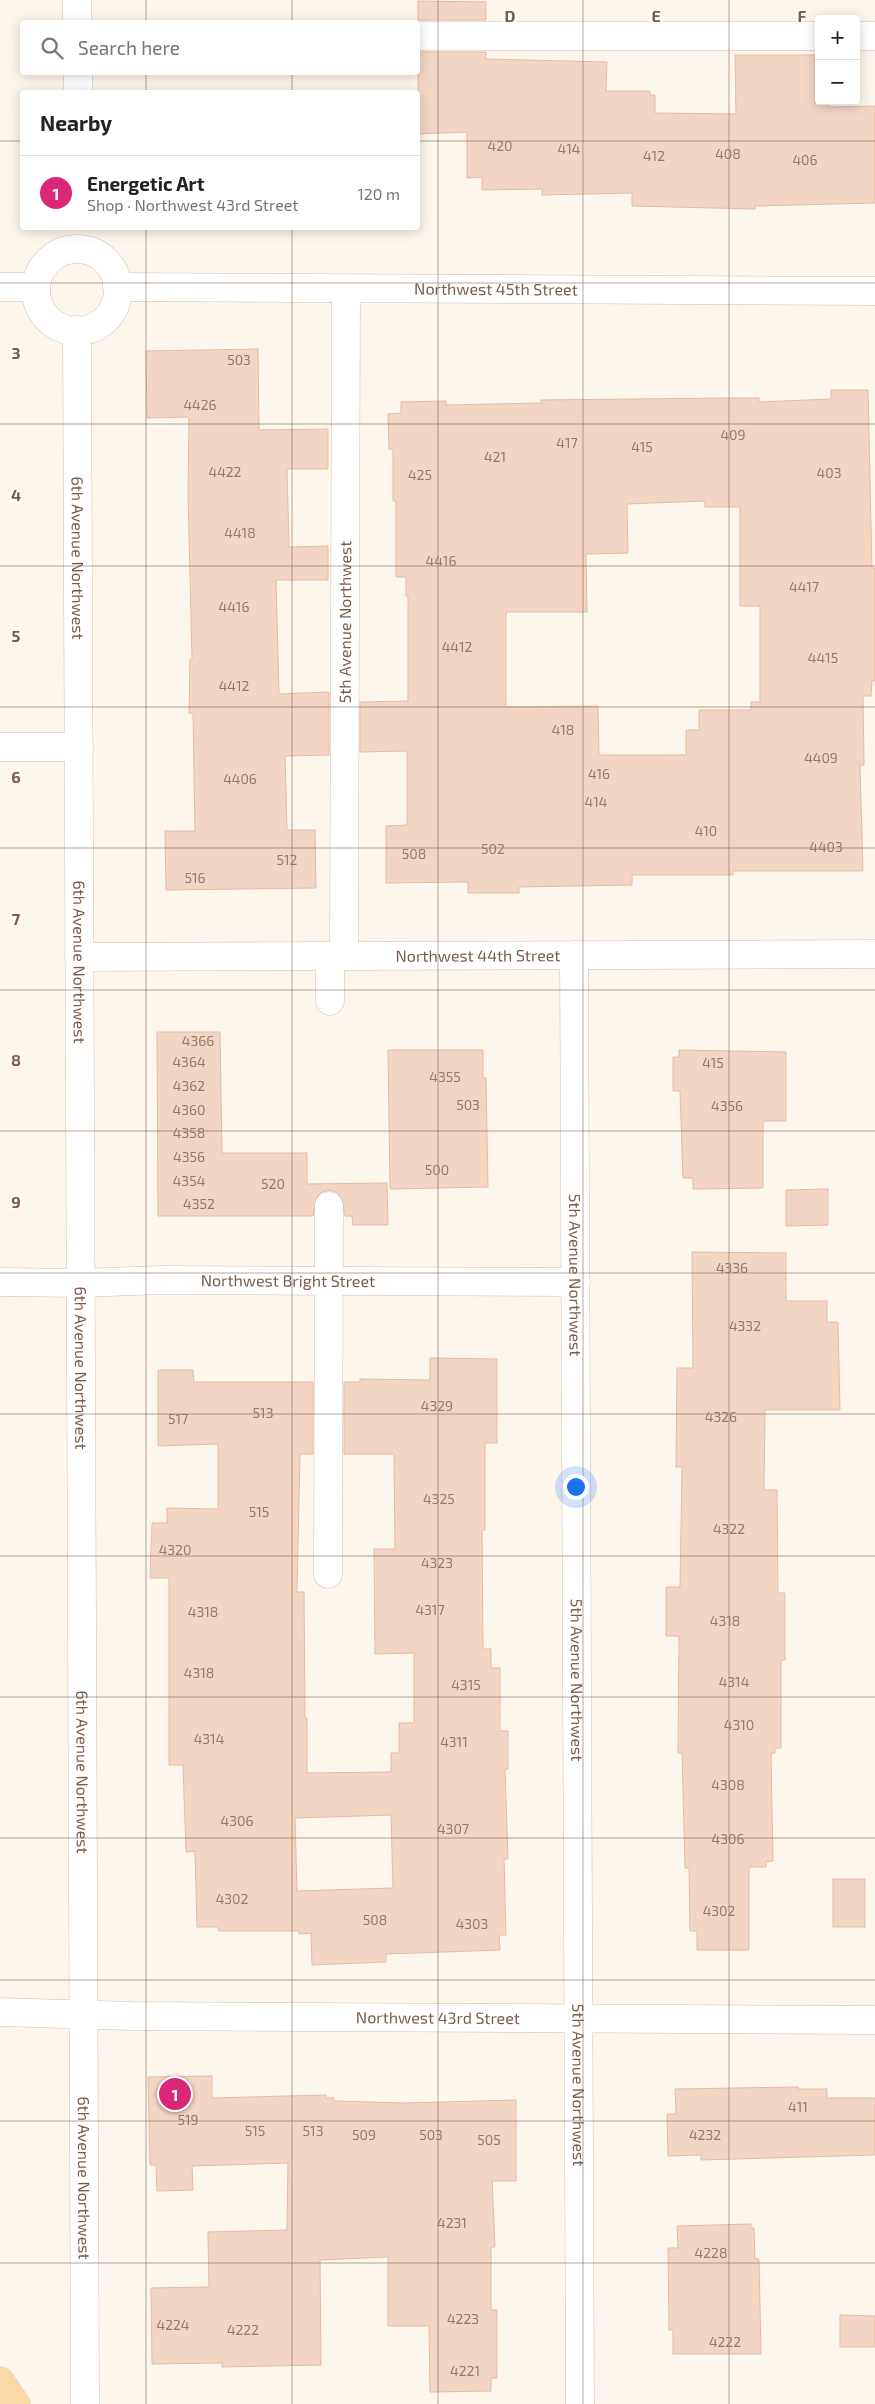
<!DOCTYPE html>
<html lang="en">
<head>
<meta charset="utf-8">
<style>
	:root { --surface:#fff; --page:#f2f2f2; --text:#222; --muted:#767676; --line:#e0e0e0; --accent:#db2777 }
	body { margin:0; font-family:"Exo 2",sans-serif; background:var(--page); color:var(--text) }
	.controls { position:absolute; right:15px; top:15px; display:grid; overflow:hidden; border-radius:5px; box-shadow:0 2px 12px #0003 }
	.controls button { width:45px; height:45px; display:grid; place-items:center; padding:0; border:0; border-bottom:1px solid var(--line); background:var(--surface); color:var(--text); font:25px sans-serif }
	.you { position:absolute; left:575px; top:1486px; width:18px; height:18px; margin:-12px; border:4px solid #fff; border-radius:50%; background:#1a73e8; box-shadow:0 0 0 8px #1a73e833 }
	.badge { display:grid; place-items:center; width:32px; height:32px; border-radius:50%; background:var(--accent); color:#fff; font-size:16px; font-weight:700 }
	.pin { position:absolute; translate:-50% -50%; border:2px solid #fff; box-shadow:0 1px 5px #0006 }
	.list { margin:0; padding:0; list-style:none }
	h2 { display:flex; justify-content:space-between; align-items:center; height:65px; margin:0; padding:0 20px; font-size:21px }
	h2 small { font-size:16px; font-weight:400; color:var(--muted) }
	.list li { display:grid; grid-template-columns:32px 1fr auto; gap:15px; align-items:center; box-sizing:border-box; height:75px; padding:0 20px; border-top:1px solid var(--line) }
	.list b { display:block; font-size:19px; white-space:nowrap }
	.list p { margin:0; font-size:16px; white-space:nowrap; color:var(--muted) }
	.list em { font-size:16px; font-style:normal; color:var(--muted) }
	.icon { flex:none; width:28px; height:28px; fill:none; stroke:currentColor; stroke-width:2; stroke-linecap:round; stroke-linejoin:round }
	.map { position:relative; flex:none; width:875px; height:2404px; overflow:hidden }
	.search { position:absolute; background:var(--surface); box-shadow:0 2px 12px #0003; left:20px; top:20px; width:400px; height:55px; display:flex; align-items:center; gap:12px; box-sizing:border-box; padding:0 18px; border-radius:5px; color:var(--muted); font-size:19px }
	.panel { position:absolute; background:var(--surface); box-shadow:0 2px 12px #0003; left:20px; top:90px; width:400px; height:140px; border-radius:5px }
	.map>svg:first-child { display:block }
</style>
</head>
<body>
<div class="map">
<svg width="875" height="2404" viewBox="0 0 875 2404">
	<rect width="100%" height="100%" fill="#fdf6ec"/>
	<g fill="#f3d5c3" stroke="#e6bba3" fill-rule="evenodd">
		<path d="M 418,1 L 486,2 L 486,20 L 418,20 Z"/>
		<path d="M 418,52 L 486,52 L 486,59 L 607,62 L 606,91 L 650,91 L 650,95 L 655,95 L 655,113 L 736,114 L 735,55 L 815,55 L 815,103 L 829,102 L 829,107 L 875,106 L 875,203 L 755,206 L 755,209 L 632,206 L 632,193 L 542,195 L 542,189 L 482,190 L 482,177 L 467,178 L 467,132 L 418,134 Z"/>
		<path d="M 258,349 L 259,430 L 328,429 L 328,469 L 287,469 L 289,547 L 328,546 L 328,580 L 276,580 L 279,694 L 329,692 L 329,755 L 285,756 L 287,830 L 315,830 L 316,888 L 166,890 L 165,831 L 195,831 L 193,713 L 189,713 L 190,659 L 192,659 L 188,494 L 189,417 L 147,418 L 146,351 Z"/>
		<path d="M 831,390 L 868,390 L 872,568 L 875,568 L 875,681 L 872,681 L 871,696 L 863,696 L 864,765 L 860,765 L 863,871 L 733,871 L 733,875 L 632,875 L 632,885 L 519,887 L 519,893 L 468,893 L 468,882 L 386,883 L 386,826 L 407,825 L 407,751 L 360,752 L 360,702 L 408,701 L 408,596 L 406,596 L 406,577 L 396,577 L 396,501 L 393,501 L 393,449 L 389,449 L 388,414 L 401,413 L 401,402 L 446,401 L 446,405 L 541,403 L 541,400 L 727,398 L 759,398 L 759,402 L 831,399 ZM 705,501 L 705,507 L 740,507 L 740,606 L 760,606 L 760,702 L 751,702 L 751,710 L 699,710 L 699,730 L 686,730 L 686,755 L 599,755 L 598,706 L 506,707 L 506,612 L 587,612 L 586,554 L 628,553 L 627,504 Z"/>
		<path d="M 157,1032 L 220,1032 L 222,1153 L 307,1153 L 307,1184 L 387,1183 L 388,1225 L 353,1225 L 352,1216 L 345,1216 L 342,1198 L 336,1192 L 330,1190 L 322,1192 L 316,1198 L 313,1216 L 158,1216 Z"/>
		<path d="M 388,1050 L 483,1050 L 483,1078 L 486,1078 L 488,1187 L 390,1189 Z"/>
		<path d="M 679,1050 L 786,1052 L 786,1121 L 763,1121 L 763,1188 L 693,1189 L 693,1178 L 683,1178 L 680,1091 L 673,1091 L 673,1057 L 679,1057 Z"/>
		<path d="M 828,1189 L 828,1225 L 786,1226 L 786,1190 Z"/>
		<path d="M 692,1252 L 786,1253 L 786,1301 L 827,1301 L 827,1322 L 838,1322 L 840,1410 L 765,1410 L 764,1490 L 777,1490 L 778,1593 L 785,1593 L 785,1660 L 781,1660 L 781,1748 L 775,1748 L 775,1753 L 771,1753 L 773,1861 L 766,1862 L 766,1867 L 749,1867 L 749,1950 L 697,1950 L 697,1931 L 690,1931 L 689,1868 L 685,1868 L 682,1753 L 678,1753 L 679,1636 L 666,1636 L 666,1587 L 680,1587 L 682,1467 L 676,1467 L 677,1368 L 693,1368 Z"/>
		<path d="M 430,1358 L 497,1359 L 497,1443 L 485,1443 L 485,1530 L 482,1530 L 483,1649 L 491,1649 L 491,1668 L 500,1668 L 500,1731 L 508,1731 L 508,1769 L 505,1769 L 508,1859 L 504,1859 L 506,1935 L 499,1935 L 500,1950 L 386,1954 L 386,1962 L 312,1965 L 311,1933 L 299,1934 L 299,1931 L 219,1931 L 218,1927 L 197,1927 L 195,1851 L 186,1852 L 183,1765 L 169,1765 L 169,1578 L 150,1578 L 152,1523 L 167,1523 L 167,1508 L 218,1509 L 218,1444 L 158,1446 L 158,1370 L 193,1370 L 194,1382 L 313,1382 L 313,1454 L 300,1454 L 297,1592 L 304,1592 L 305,1718 L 307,1718 L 307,1773 L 391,1772 L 391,1753 L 399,1753 L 399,1723 L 414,1723 L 414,1653 L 375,1654 L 374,1549 L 395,1549 L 394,1454 L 344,1454 L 344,1382 L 360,1382 L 360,1379 L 430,1380 ZM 391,1815 L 393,1888 L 297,1891 L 295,1818 Z"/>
		<rect x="833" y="1879" width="32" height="48"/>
		<path d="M 212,2076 L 212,2098 L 326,2095 L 326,2098 L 334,2098 L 334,2101 L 404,2103 L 516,2100 L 516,2181 L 492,2181 L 495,2247 L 491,2247 L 491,2310 L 497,2310 L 497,2378 L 491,2378 L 491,2391 L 430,2392 L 429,2326 L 388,2326 L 388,2257 L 320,2260 L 321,2365 L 222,2367 L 222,2363 L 152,2364 L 151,2288 L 209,2287 L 208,2232 L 287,2230 L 288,2163 L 192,2166 L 193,2190 L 157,2191 L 156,2165 L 150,2165 L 148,2077 Z"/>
		<path d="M 798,2087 L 798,2089 L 827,2089 L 827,2098 L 875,2098 L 875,2155 L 701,2160 L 701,2155 L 668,2156 L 667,2114 L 676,2114 L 675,2089 Z"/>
		<path d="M 751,2224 L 751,2228 L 754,2228 L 755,2259 L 759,2259 L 761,2354 L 673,2354 L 673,2330 L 669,2330 L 668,2248 L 678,2248 L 677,2226 Z"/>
		<path d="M 840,2315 L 875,2316 L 875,2347 L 840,2347 Z"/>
	</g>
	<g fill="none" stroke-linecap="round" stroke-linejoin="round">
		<defs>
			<g id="minor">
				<path d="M 77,0 L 77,22"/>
				<path d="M 418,36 L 819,36"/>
				<path d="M 856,36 L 875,36"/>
				<path d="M 78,72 L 78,92"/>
				<circle cx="77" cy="290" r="41"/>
				<path d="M 0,287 L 36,287"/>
				<path id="s1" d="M 117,287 L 875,291"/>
				<path id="s2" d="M 77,330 L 85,2404"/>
				<path d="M 0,747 L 79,747"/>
				<path id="s3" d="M 574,955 L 580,2404"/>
				<path id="s4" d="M 344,956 L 346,290"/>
				<path id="s5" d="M 79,957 L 875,954"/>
				<path d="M 330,957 L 330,1001"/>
				<path id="s6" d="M 0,1282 L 81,1283 L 160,1280 L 576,1282"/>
				<path d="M 328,1574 L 329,1206"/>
				<path id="s7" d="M 0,2012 L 132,2016 L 875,2020"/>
			</g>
			<path id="major" d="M 0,2381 L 16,2404"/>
		</defs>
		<use href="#minor" stroke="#d1beb0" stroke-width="29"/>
		<use href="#major" stroke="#dad1cd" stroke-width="29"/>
		<use href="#minor" stroke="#fff" stroke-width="28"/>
		<use href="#major" stroke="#fbd9a5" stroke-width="28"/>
	</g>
	<path fill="none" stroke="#7a5c4d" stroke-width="1" stroke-opacity="0.55" d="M 146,0 L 146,22M 292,0 L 292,22M 438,0 L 438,2404M 583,0 L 583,2404M 729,0 L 729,2404M 146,72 L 146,92M 292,72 L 292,92M 0,141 L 22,141M 418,141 L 875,141M 146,228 L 146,2404M 292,228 L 292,2404M 0,283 L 875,283M 0,424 L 875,424M 0,566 L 875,566M 0,707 L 875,707M 0,848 L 875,848M 0,990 L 875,990M 0,1131 L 875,1131M 0,1273 L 875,1273M 0,1414 L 875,1414M 0,1556 L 875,1556M 0,1697 L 875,1697M 0,1838 L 875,1838M 0,1980 L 875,1980M 0,2121 L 875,2121M 0,2263 L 875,2263"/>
	<g text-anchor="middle" stroke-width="5" stroke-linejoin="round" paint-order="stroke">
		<g font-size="14" fill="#987a6a">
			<text x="500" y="151">420</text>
			<text x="569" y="154">414</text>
			<text x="728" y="159">408</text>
			<text x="654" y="161">412</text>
			<text x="805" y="165">406</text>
			<text x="239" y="365">503</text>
			<text x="200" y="410">4426</text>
			<text x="733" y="440">409</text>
			<text x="567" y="448">417</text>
			<text x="642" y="452">415</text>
			<text x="495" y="462">421</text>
			<text x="225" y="477">4422</text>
			<text x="829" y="478">403</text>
			<text x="420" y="480">425</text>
			<text x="240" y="538">4418</text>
			<text x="441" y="566">4416</text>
			<text x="804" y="592">4417</text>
			<text x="234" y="612">4416</text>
			<text x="457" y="652">4412</text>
			<text x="823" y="663">4415</text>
			<text x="234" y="691">4412</text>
			<text x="563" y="735">418</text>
			<text x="821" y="763">4409</text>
			<text x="599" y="779">416</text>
			<text x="240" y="784">4406</text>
			<text x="596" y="807">414</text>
			<text x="706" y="836">410</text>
			<text x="826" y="852">4403</text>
			<text x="493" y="854">502</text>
			<text x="414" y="859">508</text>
			<text x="287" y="865">512</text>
			<text x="195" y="883">516</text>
			<text x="198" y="1046">4366</text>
			<text x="189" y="1067">4364</text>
			<text x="713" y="1068">415</text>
			<text x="445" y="1082">4355</text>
			<text x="189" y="1091">4362</text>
			<text x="468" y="1110">503</text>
			<text x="727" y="1111">4356</text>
			<text x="189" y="1115">4360</text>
			<text x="189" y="1138">4358</text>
			<text x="189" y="1162">4356</text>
			<text x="437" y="1175">500</text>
			<text x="189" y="1186">4354</text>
			<text x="273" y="1189">520</text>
			<text x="199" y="1209">4352</text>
			<text x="732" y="1273">4336</text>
			<text x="745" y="1331">4332</text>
			<text x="437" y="1411">4329</text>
			<text x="263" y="1418">513</text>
			<text x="721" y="1422">4326</text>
			<text x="178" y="1424">517</text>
			<text x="439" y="1504">4325</text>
			<text x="259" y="1517">515</text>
			<text x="729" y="1534">4322</text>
			<text x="175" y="1555">4320</text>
			<text x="437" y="1568">4323</text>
			<text x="430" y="1615">4317</text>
			<text x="203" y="1617">4318</text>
			<text x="725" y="1626">4318</text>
			<text x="199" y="1678">4318</text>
			<text x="734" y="1687">4314</text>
			<text x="466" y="1690">4315</text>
			<text x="739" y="1730">4310</text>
			<text x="209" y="1744">4314</text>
			<text x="454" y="1747">4311</text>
			<text x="728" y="1790">4308</text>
			<text x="237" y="1826">4306</text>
			<text x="453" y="1834">4307</text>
			<text x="728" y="1844">4306</text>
			<text x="232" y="1904">4302</text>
			<text x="719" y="1916">4302</text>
			<text x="375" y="1925">508</text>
			<text x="472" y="1929">4303</text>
			<text x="798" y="2112">411</text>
			<text x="188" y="2125">519</text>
			<text x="255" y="2136">515</text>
			<text x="313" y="2136">513</text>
			<text x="364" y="2140">509</text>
			<text x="431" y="2140">503</text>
			<text x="705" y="2140">4232</text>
			<text x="489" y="2145">505</text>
			<text x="452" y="2228">4231</text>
			<text x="711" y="2258">4228</text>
			<text x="463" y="2324">4223</text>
			<text x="173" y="2330">4224</text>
			<text x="243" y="2335">4222</text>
			<text x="725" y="2347">4222</text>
			<text x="465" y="2376">4221</text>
		</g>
		<g font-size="16" fill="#7a5c4d" stroke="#fffaf3">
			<text dy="6" stroke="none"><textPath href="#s1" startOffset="379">Northwest 45th Street</textPath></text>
			<text dy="6" stroke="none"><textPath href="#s2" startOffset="228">6th Avenue Northwest</textPath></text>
			<text dy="6" stroke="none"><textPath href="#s4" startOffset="334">5th Avenue Northwest</textPath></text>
			<text dy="6" stroke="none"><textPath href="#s5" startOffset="399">Northwest 44th Street</textPath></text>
			<text dy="6" stroke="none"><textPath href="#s2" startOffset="632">6th Avenue Northwest</textPath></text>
			<text dy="6" stroke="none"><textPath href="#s3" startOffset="320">5th Avenue Northwest</textPath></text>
			<text dy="6" stroke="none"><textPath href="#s6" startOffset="288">Northwest Bright Street</textPath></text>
			<text dy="6" stroke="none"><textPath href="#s2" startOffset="1038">6th Avenue Northwest</textPath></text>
			<text dy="6" stroke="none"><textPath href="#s3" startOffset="725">5th Avenue Northwest</textPath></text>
			<text dy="6" stroke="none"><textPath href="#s2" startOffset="1442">6th Avenue Northwest</textPath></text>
			<text dy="6" stroke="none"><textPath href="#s7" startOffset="438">Northwest 43rd Street</textPath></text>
			<text dy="6" stroke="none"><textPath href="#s3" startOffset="1130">5th Avenue Northwest</textPath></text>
			<text dy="6" stroke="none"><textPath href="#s2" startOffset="1848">6th Avenue Northwest</textPath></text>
		</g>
	</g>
	<g font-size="16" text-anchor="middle" font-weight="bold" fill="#7a5c4d" stroke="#fffaf3" stroke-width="5" stroke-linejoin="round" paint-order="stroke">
		<text x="510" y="22">D</text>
		<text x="656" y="22">E</text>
		<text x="802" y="22">F</text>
		<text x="16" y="359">3</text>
		<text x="16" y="501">4</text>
		<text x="16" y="642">5</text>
		<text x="16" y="783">6</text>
		<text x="16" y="925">7</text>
		<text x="16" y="1066">8</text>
		<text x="16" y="1208">9</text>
	</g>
</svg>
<div class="controls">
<button>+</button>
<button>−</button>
</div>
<div class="you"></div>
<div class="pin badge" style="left:175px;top:2094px">1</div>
<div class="search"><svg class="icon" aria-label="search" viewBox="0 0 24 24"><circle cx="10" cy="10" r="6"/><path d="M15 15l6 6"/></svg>Search here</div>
<section class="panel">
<h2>Nearby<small></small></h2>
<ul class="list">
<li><span class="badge">1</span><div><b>Energetic Art</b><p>Shop · Northwest 43rd Street</p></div><em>120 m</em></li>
</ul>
</section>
</div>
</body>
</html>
